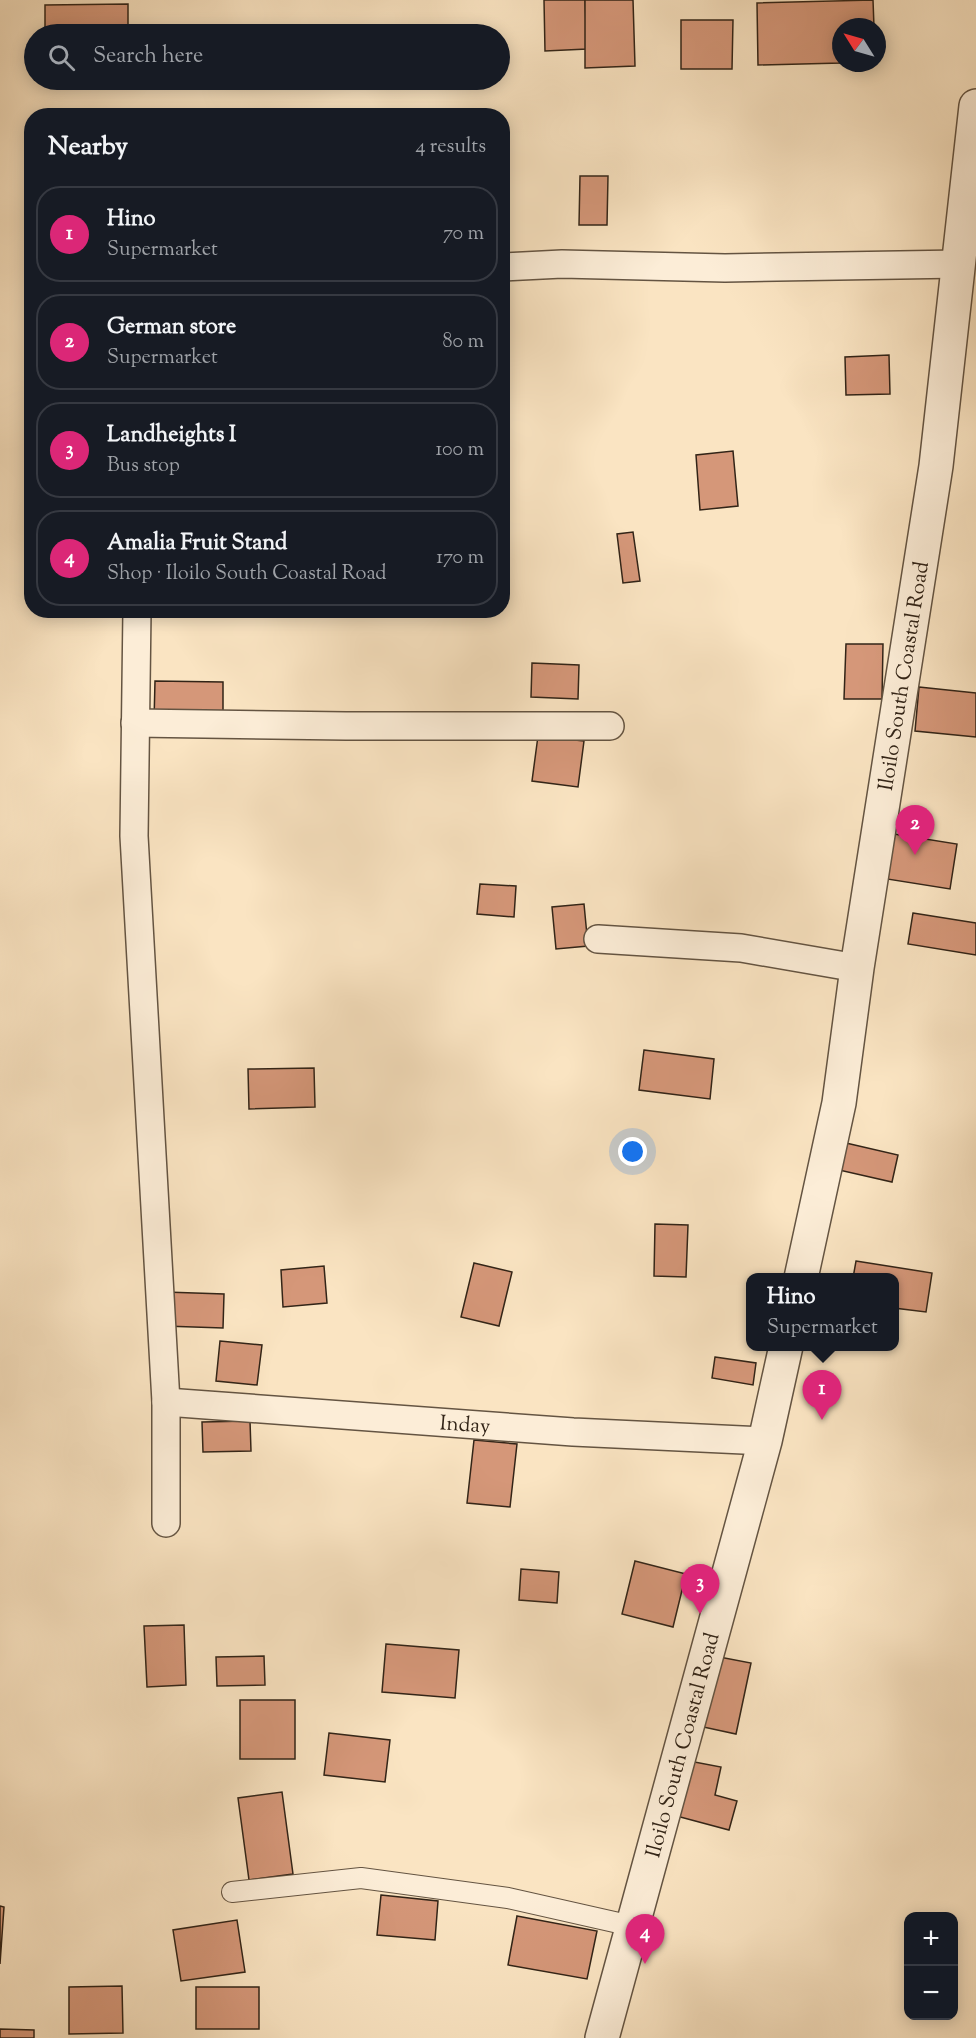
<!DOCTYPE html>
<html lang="en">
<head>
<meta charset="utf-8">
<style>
	:root { --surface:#171b24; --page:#20242c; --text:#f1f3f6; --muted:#9ea1a6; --line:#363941; --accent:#db2777 }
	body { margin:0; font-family:"Sorts Mill Goudy",serif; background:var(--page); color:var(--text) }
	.controls { position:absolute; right:18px; bottom:18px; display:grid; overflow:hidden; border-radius:12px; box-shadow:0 3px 15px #0003 }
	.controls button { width:54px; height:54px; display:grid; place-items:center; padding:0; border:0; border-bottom:2px solid var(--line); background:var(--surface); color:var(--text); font:30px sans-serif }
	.compass { position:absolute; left:832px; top:18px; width:54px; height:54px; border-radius:50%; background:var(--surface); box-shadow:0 3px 15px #0003; rotate:307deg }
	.you { position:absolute; left:633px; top:1152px; width:21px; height:21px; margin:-15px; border:4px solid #fff; border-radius:50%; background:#1a73e8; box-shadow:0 0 0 9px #1a73e833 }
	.badge { display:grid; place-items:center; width:39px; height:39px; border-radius:50%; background:var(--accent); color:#fff; font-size:20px; font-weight:700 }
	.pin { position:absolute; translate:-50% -50px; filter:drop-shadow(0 2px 3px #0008) }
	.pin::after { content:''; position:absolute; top:32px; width:21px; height:18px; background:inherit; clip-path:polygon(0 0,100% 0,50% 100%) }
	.popup { position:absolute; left:746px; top:1273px; width:153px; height:78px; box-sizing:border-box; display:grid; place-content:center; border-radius:12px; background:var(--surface); filter:drop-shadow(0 2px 4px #0005); font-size:20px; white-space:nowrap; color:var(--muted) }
	.popup b { font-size:22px; color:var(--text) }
	.popup::after { content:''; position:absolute; left:50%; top:100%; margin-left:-12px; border:12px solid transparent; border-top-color:var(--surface) }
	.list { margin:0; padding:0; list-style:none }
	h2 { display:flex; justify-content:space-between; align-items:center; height:78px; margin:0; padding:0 24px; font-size:26px }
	h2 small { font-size:20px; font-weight:400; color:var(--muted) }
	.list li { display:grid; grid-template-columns:39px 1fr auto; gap:18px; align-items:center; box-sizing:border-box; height:96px; margin:0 12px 12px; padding:0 12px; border:2px solid var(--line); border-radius:24px }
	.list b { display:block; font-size:22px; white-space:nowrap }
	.list p { margin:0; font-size:20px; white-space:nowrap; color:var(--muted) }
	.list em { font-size:20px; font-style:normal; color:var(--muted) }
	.icon { flex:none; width:33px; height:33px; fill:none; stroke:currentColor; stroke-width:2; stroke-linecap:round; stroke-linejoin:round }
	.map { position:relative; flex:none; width:976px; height:2038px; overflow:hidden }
	.search { position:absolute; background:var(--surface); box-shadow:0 3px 15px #0003; left:24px; top:24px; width:486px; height:66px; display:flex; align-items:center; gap:15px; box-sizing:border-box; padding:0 21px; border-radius:33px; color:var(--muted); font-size:22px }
	.panel { position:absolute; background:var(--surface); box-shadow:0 3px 15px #0003; left:24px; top:108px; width:486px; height:510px; border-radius:24px }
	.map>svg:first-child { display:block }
</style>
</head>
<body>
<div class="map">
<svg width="976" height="2038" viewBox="0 0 976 2038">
	<rect width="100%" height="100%" fill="#fae4c2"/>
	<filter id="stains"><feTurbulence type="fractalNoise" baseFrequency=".00333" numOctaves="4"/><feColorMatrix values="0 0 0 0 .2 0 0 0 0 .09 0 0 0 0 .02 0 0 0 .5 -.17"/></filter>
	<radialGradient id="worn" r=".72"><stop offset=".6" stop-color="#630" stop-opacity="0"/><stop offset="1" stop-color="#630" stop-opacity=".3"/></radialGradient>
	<g fill="#d59779" stroke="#322417" stroke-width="1.5">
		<path d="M 544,0 L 585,0 L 587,49 L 545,51 Z"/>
		<path d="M 585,0 L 633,0 L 635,66 L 585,68 Z"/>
		<path d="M 873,0 L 874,27 L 841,27 L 841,63 L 758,65 L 757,3 Z"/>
		<path d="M 128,4 L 128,34 L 45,34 L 45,5 Z"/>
		<path d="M 681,20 L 733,20 L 732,69 L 681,69 Z"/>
		<path d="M 580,176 L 608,176 L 607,225 L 579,225 Z"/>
		<path d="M 889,355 L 890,394 L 846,395 L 845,357 Z"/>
		<path d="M 733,451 L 738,506 L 700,510 L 696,455 Z"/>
		<path d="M 633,532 L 640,581 L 623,583 L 617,534 Z"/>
		<path d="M 846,644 L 883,644 L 882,699 L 844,699 Z"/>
		<path d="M 532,663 L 579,665 L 578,699 L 531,697 Z"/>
		<path d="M 155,681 L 223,682 L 223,723 L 154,722 Z"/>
		<path d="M 919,687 L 976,693 L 976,737 L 915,731 Z"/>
		<path d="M 538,736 L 584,741 L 578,787 L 532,781 Z"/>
		<path d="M 894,834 L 957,844 L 950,889 L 887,879 Z"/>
		<path d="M 480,884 L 516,886 L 514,917 L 477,914 Z"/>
		<path d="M 584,904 L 588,946 L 556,949 L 552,907 Z"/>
		<path d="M 913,913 L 976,923 L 976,955 L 908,944 Z"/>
		<path d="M 644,1050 L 714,1059 L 710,1099 L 639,1090 Z"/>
		<path d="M 314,1068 L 315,1107 L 249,1109 L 248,1069 Z"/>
		<path d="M 846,1143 L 898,1155 L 892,1182 L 839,1170 Z"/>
		<path d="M 655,1224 L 688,1225 L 686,1277 L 654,1276 Z"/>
		<path d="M 856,1261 L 932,1273 L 926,1312 L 894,1308 L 894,1278 L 853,1278 Z"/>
		<path d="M 474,1263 L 512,1272 L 499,1326 L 461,1317 Z"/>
		<path d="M 324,1266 L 327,1303 L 283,1307 L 281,1270 Z"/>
		<path d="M 165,1292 L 224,1294 L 223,1328 L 164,1326 Z"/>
		<path d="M 220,1341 L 262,1345 L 257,1385 L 216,1381 Z"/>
		<path d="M 715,1357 L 756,1363 L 753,1385 L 712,1378 Z"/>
		<path d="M 250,1421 L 251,1451 L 203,1452 L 202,1422 Z"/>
		<path d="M 474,1440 L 517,1444 L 510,1507 L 467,1503 Z"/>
		<path d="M 635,1561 L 686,1574 L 673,1627 L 622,1614 Z"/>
		<path d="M 521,1569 L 559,1572 L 557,1603 L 519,1600 Z"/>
		<path d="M 184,1625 L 186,1685 L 147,1687 L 144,1626 Z"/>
		<path d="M 386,1644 L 459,1650 L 455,1698 L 382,1692 Z"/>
		<path d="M 709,1655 L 751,1663 L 736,1734 L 694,1725 Z"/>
		<path d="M 264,1656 L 265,1685 L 217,1686 L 216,1657 Z"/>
		<rect x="240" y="1700" width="55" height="59"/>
		<path d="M 329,1733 L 390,1740 L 385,1782 L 324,1775 Z"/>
		<path d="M 684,1760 L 721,1767 L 715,1795 L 737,1801 L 729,1830 L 669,1814 Z"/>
		<path d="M 282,1792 L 293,1874 L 249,1880 L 238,1798 Z"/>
		<path d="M 381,1895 L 438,1901 L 435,1940 L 377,1935 Z"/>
		<path d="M 0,1906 L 4,1907 L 0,1964 Z"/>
		<path d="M 517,1916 L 597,1931 L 587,1979 L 508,1965 Z"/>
		<path d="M 237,1920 L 245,1972 L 181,1981 L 173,1930 Z"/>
		<path d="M 122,1986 L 123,2033 L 69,2034 L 69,1987 Z"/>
		<rect x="196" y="1987" width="63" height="42"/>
		<path d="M 0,2029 L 34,2030 L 34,2038 L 0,2038 Z"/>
	</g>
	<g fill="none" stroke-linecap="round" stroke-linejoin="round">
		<defs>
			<path id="pedestrian" d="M 232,1892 L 361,1878 L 508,1898 L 632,1926"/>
			<g id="minor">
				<path d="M 502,267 L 562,264 L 725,268 L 960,264"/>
				<path d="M 137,610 L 134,836 L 166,1402 L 166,1523"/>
				<path d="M 135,723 L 346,726 L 610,726"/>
				<path d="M 598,939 L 741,948 L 857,968"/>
				<path d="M 166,1402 L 573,1432 L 765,1441"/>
			</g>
			<g id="tertiary">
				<path d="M 801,1278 L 839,1103 L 857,968 L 936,466 L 976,106"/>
				<path d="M 602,2038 L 765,1441 L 786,1346"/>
			</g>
		</defs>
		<use href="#pedestrian" stroke="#645442" stroke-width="22"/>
		<use href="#minor" stroke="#645442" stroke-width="30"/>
		<use href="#tertiary" stroke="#645442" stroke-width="36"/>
		<use href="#pedestrian" stroke="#fcedd7" stroke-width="20"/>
		<use href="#minor" stroke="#fcedd7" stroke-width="27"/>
		<use href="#tertiary" stroke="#fcedd7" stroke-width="33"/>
	</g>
	<g text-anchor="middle" stroke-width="4.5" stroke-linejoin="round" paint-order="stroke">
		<g font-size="21" fill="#322417" stroke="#fcedd7">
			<text transform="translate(903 676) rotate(-81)" y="7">Iloilo South Coastal Road</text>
			<text transform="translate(465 1424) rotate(4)" y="7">Inday</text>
			<text transform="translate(682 1745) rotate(-75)" y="7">Iloilo South Coastal Road</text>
		</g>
	</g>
	<rect width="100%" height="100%" filter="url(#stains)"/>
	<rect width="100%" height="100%" fill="url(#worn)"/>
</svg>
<div class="controls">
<button>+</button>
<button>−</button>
</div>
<svg class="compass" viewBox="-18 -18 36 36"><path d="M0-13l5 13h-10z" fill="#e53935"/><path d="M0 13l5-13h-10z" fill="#9ea1a6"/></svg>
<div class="you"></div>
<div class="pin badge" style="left:822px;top:1420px">1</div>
<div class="popup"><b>Hino</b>Supermarket</div>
<div class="pin badge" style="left:915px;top:855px">2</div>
<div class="pin badge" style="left:700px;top:1614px">3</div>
<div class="pin badge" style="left:645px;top:1964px">4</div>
<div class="search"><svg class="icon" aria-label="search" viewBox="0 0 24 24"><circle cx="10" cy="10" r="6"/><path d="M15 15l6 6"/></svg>Search here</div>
<section class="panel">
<h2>Nearby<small>4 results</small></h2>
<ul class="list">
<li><span class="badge">1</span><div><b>Hino</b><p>Supermarket</p></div><em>70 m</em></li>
<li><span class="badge">2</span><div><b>German store</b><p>Supermarket</p></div><em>80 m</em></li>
<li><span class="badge">3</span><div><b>Landheights I</b><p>Bus stop</p></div><em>100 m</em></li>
<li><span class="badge">4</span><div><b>Amalia Fruit Stand</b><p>Shop · Iloilo South Coastal Road</p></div><em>170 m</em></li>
</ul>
</section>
</div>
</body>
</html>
